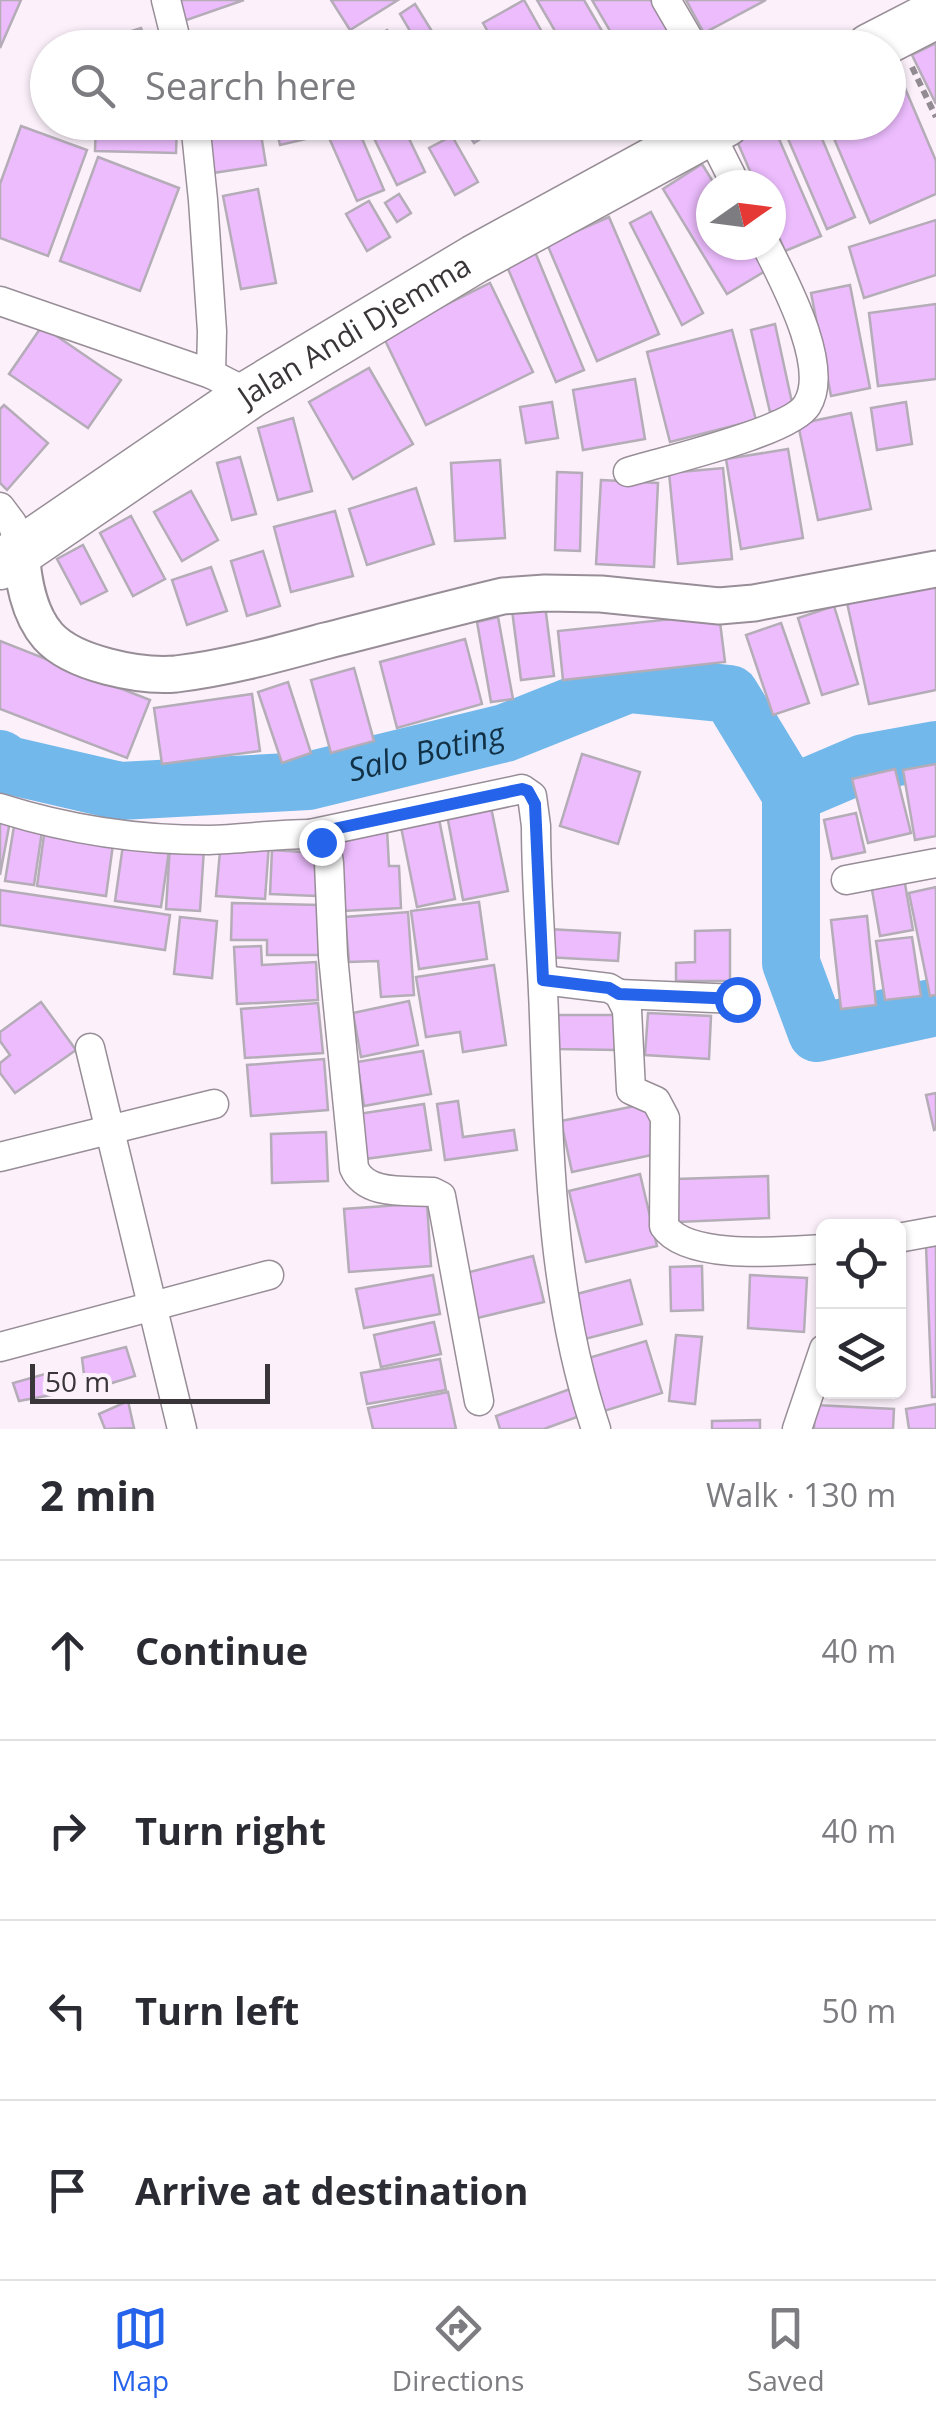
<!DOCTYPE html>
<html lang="en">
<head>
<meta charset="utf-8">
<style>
	:root { --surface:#fff; --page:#f2f2f3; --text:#2b2b33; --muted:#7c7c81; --line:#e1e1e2; --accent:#2563eb }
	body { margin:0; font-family:"Open Sans",sans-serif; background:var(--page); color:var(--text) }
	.controls { position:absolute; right:30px; bottom:30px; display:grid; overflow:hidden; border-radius:15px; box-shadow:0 2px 8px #0004 }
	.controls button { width:90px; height:90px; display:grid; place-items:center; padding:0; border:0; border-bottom:2px solid var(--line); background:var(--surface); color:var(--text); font:50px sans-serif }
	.compass { position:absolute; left:696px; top:170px; width:90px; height:90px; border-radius:50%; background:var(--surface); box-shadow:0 2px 8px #0004; rotate:76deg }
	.scale { position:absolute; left:30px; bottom:25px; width:240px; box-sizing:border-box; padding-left:10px; border:5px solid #393538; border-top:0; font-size:28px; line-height:35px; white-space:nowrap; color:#393538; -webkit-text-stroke:8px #fcf1fb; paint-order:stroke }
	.stop { position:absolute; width:30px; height:30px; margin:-22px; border:8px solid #2563eb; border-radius:50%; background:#fff }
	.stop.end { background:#2563eb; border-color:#fff; box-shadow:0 2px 10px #0008 }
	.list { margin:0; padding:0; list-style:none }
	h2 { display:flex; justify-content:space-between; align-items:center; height:130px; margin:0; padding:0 40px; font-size:42px }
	h2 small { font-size:32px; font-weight:400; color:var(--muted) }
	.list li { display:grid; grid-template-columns:65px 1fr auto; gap:30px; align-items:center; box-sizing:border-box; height:180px; padding:0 40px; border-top:2px solid var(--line) }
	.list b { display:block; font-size:38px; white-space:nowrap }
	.list em { font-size:32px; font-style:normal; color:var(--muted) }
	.icon { flex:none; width:55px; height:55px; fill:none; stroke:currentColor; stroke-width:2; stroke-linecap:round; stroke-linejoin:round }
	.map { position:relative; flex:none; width:936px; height:1429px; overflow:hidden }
	.search { position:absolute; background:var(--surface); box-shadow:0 2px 8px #0004; left:30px; right:30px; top:30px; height:110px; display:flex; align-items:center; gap:25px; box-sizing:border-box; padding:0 35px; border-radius:55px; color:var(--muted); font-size:38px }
	.sheet { height:850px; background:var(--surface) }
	nav { display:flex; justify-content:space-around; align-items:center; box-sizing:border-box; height:140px; border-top:2px solid var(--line); background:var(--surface); font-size:28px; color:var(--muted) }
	nav a { display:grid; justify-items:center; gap:5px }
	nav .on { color:var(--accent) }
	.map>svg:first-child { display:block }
</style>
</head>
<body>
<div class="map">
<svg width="936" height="1429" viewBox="0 0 936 1429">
	<rect width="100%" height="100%" fill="#fcf1fb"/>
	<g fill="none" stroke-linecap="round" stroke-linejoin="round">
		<g stroke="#72b8ea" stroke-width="58">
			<path id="s1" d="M 0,759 L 8,765 L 120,791 L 308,781 L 505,733 L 628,684 L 730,694 L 791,794 L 791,963 L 817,1033 L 936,1007"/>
			<path d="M 791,794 L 864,763 L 936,750"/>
		</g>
	</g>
	<g fill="#ecbcfd" stroke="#b4acb7" stroke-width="2.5">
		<path d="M 0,0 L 21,0 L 0,48 Z"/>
		<path d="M 173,0 L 244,0 L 181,22 Z"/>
		<path d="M 331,0 L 398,0 L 350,30 Z"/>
		<path d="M 524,0 L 551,48 L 497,48 L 483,23 Z"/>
		<path d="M 537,0 L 584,0 L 612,48 L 565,48 Z"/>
		<path d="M 592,0 L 651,0 L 677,46 L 620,48 Z"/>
		<path d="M 686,0 L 766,0 L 704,33 Z"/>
		<path d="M 415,4 L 438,41 L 428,48 L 420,48 L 400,14 Z"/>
		<path d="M 141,28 L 148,48 L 101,48 L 99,41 Z"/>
		<path d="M 387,30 L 398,48 L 361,48 Z"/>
		<path d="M 247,33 L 251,48 L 191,48 Z"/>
		<path d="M 936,43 L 936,104 L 912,55 Z"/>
		<path d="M 893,60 L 936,161 L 936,194 L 870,223 L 827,122 L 888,122 L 888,61 Z"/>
		<path d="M 96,122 L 177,123 L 176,153 L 95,151 Z"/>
		<path d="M 219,122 L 259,122 L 266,165 L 213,173 L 205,125 Z"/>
		<path d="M 275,122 L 311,122 L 314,137 L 280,145 Z"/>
		<path d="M 322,122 L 355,122 L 384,190 L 357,201 Z"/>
		<path d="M 366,122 L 401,122 L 425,172 L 397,185 Z"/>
		<path d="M 417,122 L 445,122 L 446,124 L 425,136 Z"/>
		<path d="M 461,122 L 488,122 L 493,131 L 474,143 Z"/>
		<path d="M 811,122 L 815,122 L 855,217 L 827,229 L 786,134 Z"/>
		<path d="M 773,125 L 821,236 L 785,251 L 771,219 L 771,185 L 756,185 L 737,141 Z"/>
		<path d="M 21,126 L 87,150 L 48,256 L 0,238 L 0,184 Z"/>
		<path d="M 452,136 L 478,182 L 455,195 L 429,148 Z"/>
		<path d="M 98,157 L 179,188 L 140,291 L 60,261 Z"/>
		<path d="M 702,164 L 715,185 L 711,185 L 711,245 L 751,245 L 767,270 L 727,294 L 663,189 Z"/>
		<path d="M 258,189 L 276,283 L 241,289 L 223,196 Z"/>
		<path d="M 399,194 L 411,213 L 397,222 L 385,203 Z"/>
		<path d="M 369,201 L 390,237 L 367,251 L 346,214 Z"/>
		<path d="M 651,212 L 703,313 L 682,325 L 630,223 Z"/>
		<path d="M 609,217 L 659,334 L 597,361 L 547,244 Z"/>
		<path d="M 936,220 L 936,275 L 864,298 L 849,247 Z"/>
		<path d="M 535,252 L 584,370 L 556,382 L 506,264 Z"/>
		<path d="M 490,283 L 533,372 L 426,425 L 383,336 Z"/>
		<path d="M 850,285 L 870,388 L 831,396 L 811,293 Z"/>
		<path d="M 936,304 L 936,379 L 878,386 L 869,313 Z"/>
		<path d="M 775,324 L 793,407 L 770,412 L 751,330 Z"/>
		<path d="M 42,326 L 121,380 L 88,428 L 9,374 Z"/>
		<path d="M 732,330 L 756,420 L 670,442 L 647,352 Z"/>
		<path d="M 369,368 L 413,444 L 353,479 L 309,402 Z"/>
		<path d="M 635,379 L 645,439 L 583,450 L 573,390 Z"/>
		<path d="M 552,402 L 558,438 L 526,443 L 520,407 Z"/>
		<path d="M 906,402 L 912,444 L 877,450 L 871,408 Z"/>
		<path d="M 4,405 L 48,443 L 7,490 L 0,483 L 0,409 Z"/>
		<path d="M 851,413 L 871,509 L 818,520 L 798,424 Z"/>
		<path d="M 293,418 L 312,491 L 278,500 L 258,428 Z"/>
		<path d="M 788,449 L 803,538 L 741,549 L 726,459 Z"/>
		<path d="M 240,457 L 256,514 L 232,520 L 217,463 Z"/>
		<path d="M 500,460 L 505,538 L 455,541 L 451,463 Z"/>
		<path d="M 723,468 L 732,559 L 678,564 L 669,473 Z"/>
		<path d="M 557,472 L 582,473 L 580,551 L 555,550 Z"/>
		<path d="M 601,480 L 658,483 L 654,567 L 596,564 Z"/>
		<path d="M 416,488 L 434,544 L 367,565 L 349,509 Z"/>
		<path d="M 191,491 L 218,540 L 182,561 L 154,512 Z"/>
		<path d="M 335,511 L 353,576 L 291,592 L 274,527 Z"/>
		<path d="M 131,516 L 165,579 L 133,596 L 100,533 Z"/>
		<path d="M 83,545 L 107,591 L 81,604 L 57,559 Z"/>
		<path d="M 263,551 L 280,606 L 247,616 L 231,561 Z"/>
		<path d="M 211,567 L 227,611 L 187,625 L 172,580 Z"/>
		<path d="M 936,578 L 936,690 L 869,704 L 846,598 Z"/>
		<path d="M 545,605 L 554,676 L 521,680 L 512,610 Z"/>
		<path d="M 834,606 L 858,684 L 822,695 L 798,618 Z"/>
		<path d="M 719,614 L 725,662 L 563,680 L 558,631 Z"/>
		<path d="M 498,617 L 513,699 L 491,702 L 477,622 Z"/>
		<path d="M 781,623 L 809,703 L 773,715 L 746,635 Z"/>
		<path d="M 465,639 L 482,704 L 397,728 L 380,662 Z"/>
		<path d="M 0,641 L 150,700 L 127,758 L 0,709 Z"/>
		<path d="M 354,668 L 374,741 L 331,753 L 311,680 Z"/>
		<path d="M 288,682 L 311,753 L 282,763 L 258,692 Z"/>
		<path d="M 252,694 L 260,751 L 162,764 L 154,708 Z"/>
		<path d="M 582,754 L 640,772 L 618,844 L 560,826 Z"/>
		<path d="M 936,764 L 936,836 L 915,840 L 903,770 Z"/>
		<path d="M 895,769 L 911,833 L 868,843 L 852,779 Z"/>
		<path d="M 491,807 L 508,891 L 463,900 L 447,815 Z"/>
		<path d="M 856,813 L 865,852 L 832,859 L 824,820 Z"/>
		<path d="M 0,814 L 11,816 L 0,875 Z"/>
		<path d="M 438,814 L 455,899 L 417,907 L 400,822 Z"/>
		<path d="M 15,820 L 43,825 L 34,885 L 5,881 Z"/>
		<path d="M 45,828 L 114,837 L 106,896 L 37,886 Z"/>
		<path d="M 387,829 L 389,866 L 399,866 L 401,908 L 343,911 L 339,831 Z"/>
		<path d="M 221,840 L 269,844 L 265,899 L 216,896 Z"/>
		<path d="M 123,845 L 169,851 L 161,907 L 115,901 Z"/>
		<path d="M 170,845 L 204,848 L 200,911 L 166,909 Z"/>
		<path d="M 272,850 L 318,853 L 316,896 L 270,894 Z"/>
		<path d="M 904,878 L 913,930 L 880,936 L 871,884 Z"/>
		<path d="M 936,887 L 936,995 L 930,996 L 909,893 Z"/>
		<path d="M 0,890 L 170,915 L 165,950 L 0,925 Z"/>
		<path d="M 479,902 L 487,959 L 419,969 L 411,911 Z"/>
		<path d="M 232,903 L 320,905 L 319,955 L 267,955 L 267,940 L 231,940 Z"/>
		<path d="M 408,912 L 414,995 L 381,997 L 378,961 L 349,962 L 345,917 Z"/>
		<path d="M 867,916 L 876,1005 L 841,1009 L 831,920 Z"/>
		<path d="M 180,917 L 217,921 L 212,978 L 174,974 Z"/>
		<path d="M 548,929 L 620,933 L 618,961 L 546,957 Z"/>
		<path d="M 730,930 L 730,981 L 676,981 L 676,963 L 695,962 L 695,931 Z"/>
		<path d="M 912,937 L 921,996 L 885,1000 L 876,941 Z"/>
		<path d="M 261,946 L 262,965 L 316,962 L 318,1000 L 237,1004 L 234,947 Z"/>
		<path d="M 494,965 L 506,1045 L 463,1052 L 460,1032 L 426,1037 L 416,977 Z"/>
		<path d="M 409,1001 L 418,1045 L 361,1057 L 353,1013 Z"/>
		<path d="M 41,1002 L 76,1050 L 15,1093 L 0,1073 L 0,1063 L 10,1055 L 0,1041 L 0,1032 Z"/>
		<path d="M 318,1003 L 323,1053 L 245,1058 L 241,1009 Z"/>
		<path d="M 648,1013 L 711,1016 L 709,1059 L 645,1055 Z"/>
		<path d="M 558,1015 L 615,1015 L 615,1050 L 558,1049 Z"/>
		<path d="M 423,1051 L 431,1094 L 364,1106 L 357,1062 Z"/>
		<path d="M 324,1059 L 328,1110 L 251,1116 L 247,1065 Z"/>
		<path d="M 936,1093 L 936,1129 L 934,1130 L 926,1095 Z"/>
		<path d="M 458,1101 L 463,1137 L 514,1130 L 517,1150 L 445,1160 L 437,1104 Z"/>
		<path d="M 650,1103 L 661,1153 L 572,1172 L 561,1121 Z"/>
		<path d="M 424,1104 L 431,1150 L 365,1159 L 358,1114 Z"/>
		<path d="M 326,1132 L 328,1181 L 272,1183 L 271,1134 Z"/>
		<path d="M 640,1174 L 657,1246 L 586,1262 L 569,1191 Z"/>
		<path d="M 768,1176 L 769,1218 L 678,1222 L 676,1179 Z"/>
		<path d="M 427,1203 L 431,1266 L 349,1272 L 344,1209 Z"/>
		<path d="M 926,1246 L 936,1246 L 936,1397 L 932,1397 Z"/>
		<path d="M 533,1256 L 544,1302 L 469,1320 L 458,1275 Z"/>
		<path d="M 702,1266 L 703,1310 L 671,1311 L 670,1267 Z"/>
		<rect x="898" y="1272" width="6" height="78"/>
		<path d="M 433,1275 L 440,1314 L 364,1328 L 356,1289 Z"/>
		<path d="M 750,1275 L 807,1278 L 804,1332 L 748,1328 Z"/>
		<path d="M 630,1280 L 642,1324 L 585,1339 L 573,1295 Z"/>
		<path d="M 434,1322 L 441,1354 L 381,1367 L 374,1335 Z"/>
		<path d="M 676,1335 L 702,1337 L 695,1404 L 669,1401 Z"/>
		<path d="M 646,1341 L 662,1393 L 601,1412 L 585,1359 Z"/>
		<path d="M 126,1347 L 135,1376 L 86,1391 L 82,1358 Z"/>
		<path d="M 440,1359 L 446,1390 L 367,1404 L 361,1373 Z"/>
		<path d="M 45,1374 L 51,1395 L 19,1401 L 13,1383 Z"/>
		<path d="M 578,1386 L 588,1413 L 544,1429 L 500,1429 L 496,1416 Z"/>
		<path d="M 448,1392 L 456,1429 L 373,1429 L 368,1408 Z"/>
		<path d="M 128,1401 L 134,1428 L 105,1429 L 99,1414 Z"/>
		<path d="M 936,1404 L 936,1429 L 909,1429 L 906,1409 Z"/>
		<path d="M 815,1405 L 894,1409 L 893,1429 L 814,1429 Z"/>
		<path d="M 760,1420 L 760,1429 L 712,1429 L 712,1421 Z"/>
	</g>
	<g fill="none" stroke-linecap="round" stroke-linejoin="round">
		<defs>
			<g id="minor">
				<path d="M 166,0 L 178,48"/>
				<path d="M 666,0 L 694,48"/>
				<path d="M 195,122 L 203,200 L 212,331 L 211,374"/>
				<path d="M 709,131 L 736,185"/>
				<path d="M 0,301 L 211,374 L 250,394"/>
				<path d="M 628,472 C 663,461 791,432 807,405 C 831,367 784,281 766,245"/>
				<path d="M 0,507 L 12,523 L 21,550"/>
				<path d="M 0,808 C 66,829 139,840 209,840 C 243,839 276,834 310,834 L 327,851 L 329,863 L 333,956 L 354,1168 C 366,1196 406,1190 433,1192 L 441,1196 L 479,1401"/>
				<path d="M 310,834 L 522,789 L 532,796 L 536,826 C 536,890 542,953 544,1016 C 549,1155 551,1296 596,1429"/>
				<path d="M 846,880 L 936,863"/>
				<path d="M 543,980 L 609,988 L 619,994 L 627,1010 L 631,1090 L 656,1101 L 665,1118 L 664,1226 C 688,1261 785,1251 824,1249"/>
				<path d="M 619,994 L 737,999"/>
				<path d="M 90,1048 L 182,1429"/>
				<path d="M 0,1157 L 214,1104"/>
				<path d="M 898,1238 L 936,1231"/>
				<path d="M 0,1347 L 269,1275"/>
				<path d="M 797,1429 L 824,1349"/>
			</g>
			<path id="tertiary" d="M 21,550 C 23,579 28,613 48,636 C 73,664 140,677 176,674 C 227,668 277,654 325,641 C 385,626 444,610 503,596 L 545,593 L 601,594 L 719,606 L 754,603 L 936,569"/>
			<g id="trunk">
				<path d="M 870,48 L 936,14"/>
				<path id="s2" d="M 0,565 L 250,394 L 475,259 L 726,122"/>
			</g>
		</defs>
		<use href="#minor" stroke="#988e97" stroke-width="31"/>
		<use href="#tertiary" stroke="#988e97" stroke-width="39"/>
		<use href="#trunk" stroke="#988e97" stroke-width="51"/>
		<path stroke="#928b91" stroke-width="6" stroke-dasharray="8 5" stroke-linecap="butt" d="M 912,67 L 936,117"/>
		<use href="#minor" stroke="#fff" stroke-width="28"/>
		<use href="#tertiary" stroke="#fff" stroke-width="35"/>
		<use href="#trunk" stroke="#fff" stroke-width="48"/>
	</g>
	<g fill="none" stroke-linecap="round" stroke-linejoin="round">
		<path stroke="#2563eb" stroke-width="12" d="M 321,842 L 310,834 L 522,789 L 528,791 L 535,804 L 543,980 L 609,988 L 619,994 L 737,999"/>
	</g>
	<g text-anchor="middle" stroke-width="10" stroke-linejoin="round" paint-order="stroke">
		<g font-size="30" fill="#393538" stroke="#fcf1fb">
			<text dy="10" stroke="none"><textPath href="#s2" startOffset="425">Jalan Andi Djemma</textPath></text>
		</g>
		<g font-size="32" font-style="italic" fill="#123045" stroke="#fcf1fb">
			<text dy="11" stroke="none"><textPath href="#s1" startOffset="435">Salo Boting</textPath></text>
		</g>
	</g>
</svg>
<div class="controls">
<button><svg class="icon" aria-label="locate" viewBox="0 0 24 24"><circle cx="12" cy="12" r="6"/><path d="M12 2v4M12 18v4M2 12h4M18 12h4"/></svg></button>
<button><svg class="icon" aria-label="layers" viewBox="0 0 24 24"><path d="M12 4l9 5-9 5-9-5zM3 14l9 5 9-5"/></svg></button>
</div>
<svg class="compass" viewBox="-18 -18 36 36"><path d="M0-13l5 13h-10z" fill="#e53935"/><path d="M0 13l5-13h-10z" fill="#7c7c81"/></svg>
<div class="scale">50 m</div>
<div class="stop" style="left:737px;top:999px"></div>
<div class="stop end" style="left:321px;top:842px"></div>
<div class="search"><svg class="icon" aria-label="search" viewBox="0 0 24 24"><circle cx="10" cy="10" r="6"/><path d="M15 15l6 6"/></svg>Search here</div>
</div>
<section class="sheet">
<h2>2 min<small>Walk · 130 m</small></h2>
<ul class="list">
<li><svg class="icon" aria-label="ahead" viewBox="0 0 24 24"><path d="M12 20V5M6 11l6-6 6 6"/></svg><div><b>Continue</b></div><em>40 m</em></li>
<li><svg class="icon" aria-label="right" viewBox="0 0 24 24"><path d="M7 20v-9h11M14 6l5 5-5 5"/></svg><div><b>Turn right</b></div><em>40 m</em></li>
<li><svg class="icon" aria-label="left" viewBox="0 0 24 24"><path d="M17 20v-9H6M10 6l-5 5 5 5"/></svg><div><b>Turn left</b></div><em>50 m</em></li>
<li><svg class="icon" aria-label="arrive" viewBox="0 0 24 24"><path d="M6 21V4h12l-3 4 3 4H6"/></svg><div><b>Arrive at destination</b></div></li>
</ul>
</section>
<nav>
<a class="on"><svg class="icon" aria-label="map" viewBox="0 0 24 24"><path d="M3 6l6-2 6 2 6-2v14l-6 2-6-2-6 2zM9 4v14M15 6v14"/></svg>Map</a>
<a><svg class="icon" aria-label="directions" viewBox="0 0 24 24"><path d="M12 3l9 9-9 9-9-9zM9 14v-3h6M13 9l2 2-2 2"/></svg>Directions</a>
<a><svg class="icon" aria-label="saved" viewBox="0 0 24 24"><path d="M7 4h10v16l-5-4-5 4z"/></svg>Saved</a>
</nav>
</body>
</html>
